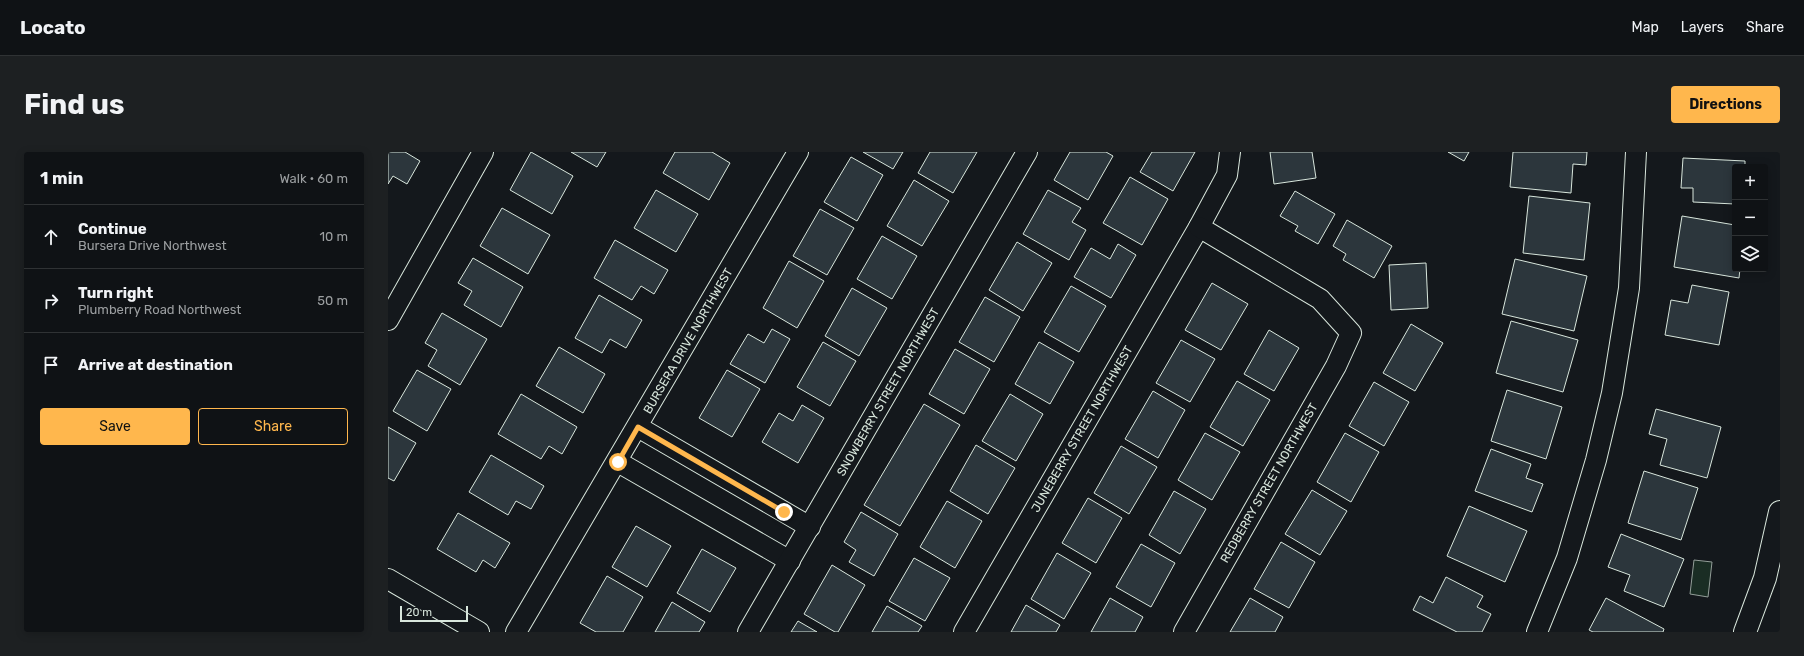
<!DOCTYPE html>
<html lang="en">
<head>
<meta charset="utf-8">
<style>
	:root { --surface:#0f1215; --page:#1d2022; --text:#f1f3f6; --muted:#9b9ea0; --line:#2f3234; --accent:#ffb74d }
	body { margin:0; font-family:Rubik,sans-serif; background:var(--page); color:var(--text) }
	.controls { position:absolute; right:12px; top:12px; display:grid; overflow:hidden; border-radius:4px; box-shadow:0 2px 10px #0003 }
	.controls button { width:36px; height:36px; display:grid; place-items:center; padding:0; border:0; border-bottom:1px solid var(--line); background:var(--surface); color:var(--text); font:20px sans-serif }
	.scale { position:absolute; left:12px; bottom:10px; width:68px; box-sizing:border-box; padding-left:4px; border:2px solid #d8e6dc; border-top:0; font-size:11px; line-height:14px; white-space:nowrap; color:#d8e6dc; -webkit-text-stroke:3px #14181c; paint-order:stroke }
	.stop { position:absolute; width:12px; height:12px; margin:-9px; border:3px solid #ffb74d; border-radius:50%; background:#fff }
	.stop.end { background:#ffb74d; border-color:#fff; box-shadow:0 1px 4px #0008 }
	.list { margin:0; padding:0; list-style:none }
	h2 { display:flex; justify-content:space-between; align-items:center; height:52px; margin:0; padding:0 16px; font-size:17px }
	h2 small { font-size:13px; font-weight:400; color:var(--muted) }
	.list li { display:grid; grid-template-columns:26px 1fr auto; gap:12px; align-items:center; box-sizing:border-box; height:64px; padding:0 16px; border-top:1px solid var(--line) }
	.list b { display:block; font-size:15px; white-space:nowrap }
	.list p { margin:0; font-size:13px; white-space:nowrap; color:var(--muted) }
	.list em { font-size:13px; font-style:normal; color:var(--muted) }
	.actions { display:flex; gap:8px; padding:12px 16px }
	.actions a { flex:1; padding:9px 0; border:1px solid var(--accent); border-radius:4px; text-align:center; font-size:14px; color:var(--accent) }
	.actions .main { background:var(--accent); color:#111 }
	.icon { flex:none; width:22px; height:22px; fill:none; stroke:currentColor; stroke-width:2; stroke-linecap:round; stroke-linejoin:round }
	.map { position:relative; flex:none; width:1392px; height:480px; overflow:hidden; border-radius:4px }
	header { display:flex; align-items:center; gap:24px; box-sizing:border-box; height:56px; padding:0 20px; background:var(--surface); border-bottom:1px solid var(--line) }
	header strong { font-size:19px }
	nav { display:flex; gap:22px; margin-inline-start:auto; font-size:14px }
	.intro { display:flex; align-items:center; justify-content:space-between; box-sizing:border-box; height:96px; padding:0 24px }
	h1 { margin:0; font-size:28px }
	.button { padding:10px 18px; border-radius:4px; background:var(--accent); color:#111; font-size:14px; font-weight:700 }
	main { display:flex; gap:24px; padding:0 24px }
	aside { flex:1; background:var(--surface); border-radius:4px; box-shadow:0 2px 10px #0003 }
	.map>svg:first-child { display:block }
</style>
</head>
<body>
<header>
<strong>Locato</strong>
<nav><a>Map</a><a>Layers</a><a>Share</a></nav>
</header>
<div class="intro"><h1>Find us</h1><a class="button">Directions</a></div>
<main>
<aside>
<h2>1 min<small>Walk · 60 m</small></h2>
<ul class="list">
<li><svg class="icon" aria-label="ahead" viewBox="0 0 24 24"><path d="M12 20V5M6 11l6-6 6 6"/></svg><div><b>Continue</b><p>Bursera Drive Northwest</p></div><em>10 m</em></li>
<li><svg class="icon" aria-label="right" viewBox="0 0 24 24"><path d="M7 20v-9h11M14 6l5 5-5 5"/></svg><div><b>Turn right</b><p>Plumberry Road Northwest</p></div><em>50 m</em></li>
<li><svg class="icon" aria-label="arrive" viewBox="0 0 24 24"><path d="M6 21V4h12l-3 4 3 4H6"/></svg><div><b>Arrive at destination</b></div></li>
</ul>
<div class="actions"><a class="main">Save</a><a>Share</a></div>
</aside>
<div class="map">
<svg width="1392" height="480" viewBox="0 0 1392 480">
	<rect width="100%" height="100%" fill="#14181c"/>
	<path fill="#1a2d24" stroke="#939e99" d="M 1306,408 L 1324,410 L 1320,445 L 1302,442 Z"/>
	<g fill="#2c363c" stroke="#d8e6dc">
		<path d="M 0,0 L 17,0 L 32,9 L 19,32 L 5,24 L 0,32 Z"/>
		<path d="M 143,0 L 185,24 L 164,62 L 122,38 Z"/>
		<path d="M 183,0 L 218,0 L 209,15 Z"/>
		<path d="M 287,0 L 324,0 L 342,11 L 321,48 L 275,21 Z"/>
		<path d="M 475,0 L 515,0 L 505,17 Z"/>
		<path d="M 542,0 L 589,0 L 565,41 L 530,21 Z"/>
		<path d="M 682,0 L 718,0 L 725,4 L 700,48 L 666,28 Z"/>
		<path d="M 764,0 L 807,0 L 785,39 L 752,20 Z"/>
		<path d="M 882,0 L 924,0 L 928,26 L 886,32 Z"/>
		<path d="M 1060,0 L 1081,0 L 1076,9 Z"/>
		<path d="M 1125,0 L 1199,0 L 1198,13 L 1185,12 L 1183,41 L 1122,35 Z"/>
		<path d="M 463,5 L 495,23 L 469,69 L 436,50 Z"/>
		<path d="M 1295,6 L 1357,9 L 1357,15 L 1347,15 L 1347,52 L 1305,50 L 1305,36 L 1293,36 Z"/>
		<path d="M 742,25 L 780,47 L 754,93 L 715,71 Z"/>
		<path d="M 526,28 L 561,49 L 534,94 L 499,74 Z"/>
		<path d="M 268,38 L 310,62 L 288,100 L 246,76 Z"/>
		<path d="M 660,38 L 693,56 L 684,70 L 698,78 L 681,108 L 635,82 Z"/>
		<path d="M 907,39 L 947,62 L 930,92 L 907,79 L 910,74 L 892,64 Z"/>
		<path d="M 1141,44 L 1202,51 L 1196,108 L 1135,101 Z"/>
		<path d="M 114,56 L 162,83 L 140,122 L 92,94 Z"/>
		<path d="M 432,57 L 466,76 L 439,123 L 405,104 Z"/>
		<path d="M 1294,64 L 1347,73 L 1347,117 L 1352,117 L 1351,126 L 1286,115 Z"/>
		<path d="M 959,68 L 1004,94 L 986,126 L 955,108 L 958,102 L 945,94 Z"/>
		<path d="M 494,84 L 529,104 L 504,147 L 469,127 Z"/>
		<path d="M 227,88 L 280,118 L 266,142 L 253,134 L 244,148 L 206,126 Z"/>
		<path d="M 629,90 L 664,111 L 635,159 L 601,138 Z"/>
		<path d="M 730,92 L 748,103 L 723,146 L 686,125 L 703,96 L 722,107 Z"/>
		<path d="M 85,106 L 135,135 L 113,175 L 76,153 L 84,139 L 70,131 Z"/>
		<path d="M 1127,107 L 1199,124 L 1186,179 L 1114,162 Z"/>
		<path d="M 401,109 L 436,129 L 409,176 L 375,156 Z"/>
		<path d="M 1038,111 L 1040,156 L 1003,158 L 1001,113 Z"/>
		<path d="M 824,131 L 860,152 L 833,198 L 797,178 Z"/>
		<path d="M 1304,133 L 1341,140 L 1331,193 L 1277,183 L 1283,148 L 1300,151 Z"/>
		<path d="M 683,134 L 718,154 L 691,200 L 656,180 Z"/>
		<path d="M 464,136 L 499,156 L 471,204 L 437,184 Z"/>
		<path d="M 211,143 L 254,168 L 238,196 L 222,187 L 214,201 L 187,186 Z"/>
		<path d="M 597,145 L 632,165 L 606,210 L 571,190 Z"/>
		<path d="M 54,161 L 99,187 L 72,233 L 40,214 L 49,198 L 37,191 Z"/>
		<path d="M 1123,169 L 1190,188 L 1175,240 L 1108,221 Z"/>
		<path d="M 1023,172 L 1055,191 L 1027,239 L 995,221 Z"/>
		<path d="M 384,177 L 402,187 L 377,231 L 342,212 L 360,182 L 376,191 Z"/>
		<path d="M 881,178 L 911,196 L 886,239 L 856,222 Z"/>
		<path d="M 793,188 L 827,207 L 802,250 L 768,231 Z"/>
		<path d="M 435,190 L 468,209 L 442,254 L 409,235 Z"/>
		<path d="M 651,190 L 686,210 L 662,252 L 627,232 Z"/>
		<path d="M 171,195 L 217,222 L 195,261 L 148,234 Z"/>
		<path d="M 567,197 L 602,217 L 576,262 L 541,242 Z"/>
		<path d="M 29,218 L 63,237 L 39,279 L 5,259 Z"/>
		<path d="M 339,218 L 372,237 L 344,285 L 311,266 Z"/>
		<path d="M 849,229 L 882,248 L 855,294 L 822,275 Z"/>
		<path d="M 986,230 L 1021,250 L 996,294 L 961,274 Z"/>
		<path d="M 1119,238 L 1174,255 L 1158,307 L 1103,289 Z"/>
		<path d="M 765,239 L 797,258 L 770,306 L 737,287 Z"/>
		<path d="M 133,242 L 189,275 L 174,302 L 161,294 L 153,307 L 110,282 Z"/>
		<path d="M 622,242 L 655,262 L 628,309 L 594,289 Z"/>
		<path d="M 536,252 L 572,273 L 512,374 L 476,353 Z"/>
		<path d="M 414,253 L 436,266 L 410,311 L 374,290 L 391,261 L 405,269 Z"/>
		<path d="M 1268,257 L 1333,275 L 1319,326 L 1272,313 L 1279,287 L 1261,282 Z"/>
		<path d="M 0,275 L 28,291 L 6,329 L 0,326 Z"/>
		<path d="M 817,281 L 852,300 L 824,348 L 790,328 Z"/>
		<path d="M 957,281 L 991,300 L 963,350 L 929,330 Z"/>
		<path d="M 588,293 L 627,316 L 600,362 L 562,339 Z"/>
		<path d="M 733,294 L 769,315 L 741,362 L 706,341 Z"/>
		<path d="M 1103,297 L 1143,312 L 1138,326 L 1155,332 L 1144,360 L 1087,339 Z"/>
		<path d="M 103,303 L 156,334 L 143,357 L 128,349 L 120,363 L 81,340 Z"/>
		<path d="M 1256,319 L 1310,336 L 1293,388 L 1240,371 Z"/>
		<path d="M 924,338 L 959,359 L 932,403 L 897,382 Z"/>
		<path d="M 786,339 L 818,357 L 792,402 L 761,383 Z"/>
		<path d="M 700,346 L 734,366 L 708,411 L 674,391 Z"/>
		<path d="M 559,349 L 594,369 L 567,416 L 532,395 Z"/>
		<path d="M 1081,354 L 1139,379 L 1117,430 L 1059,404 Z"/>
		<path d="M 473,360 L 510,382 L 486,424 L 461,410 L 468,398 L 456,390 Z"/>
		<path d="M 70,361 L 122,391 L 107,416 L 95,408 L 88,420 L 49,397 Z"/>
		<path d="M 248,374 L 283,394 L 259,435 L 224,415 Z"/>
		<path d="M 1233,382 L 1296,407 L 1276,455 L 1236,439 L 1242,423 L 1220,415 Z"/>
		<path d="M 893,390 L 927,410 L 901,456 L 866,437 Z"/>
		<path d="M 753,392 L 787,411 L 763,455 L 728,435 Z"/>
		<path d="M 314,397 L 348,416 L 322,460 L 289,441 Z"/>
		<path d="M 669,401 L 703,421 L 676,467 L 643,447 Z"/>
		<path d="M 526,406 L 562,426 L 537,469 L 501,449 Z"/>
		<path d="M 444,413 L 477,433 L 450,480 L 447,480 L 416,462 Z"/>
		<path d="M 219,424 L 255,445 L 235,480 L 208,480 L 192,471 Z"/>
		<path d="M 1058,425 L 1095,444 L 1089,455 L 1103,462 L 1094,480 L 1069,480 L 1025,458 L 1032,444 L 1045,451 Z"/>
		<path d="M 722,446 L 755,465 L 747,480 L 703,480 Z"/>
		<path d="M 862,446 L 895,465 L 887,480 L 842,480 Z"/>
		<path d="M 1218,446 L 1276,477 L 1275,480 L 1205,480 L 1201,478 Z"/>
		<path d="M 284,450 L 317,470 L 311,480 L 267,480 Z"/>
		<path d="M 638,453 L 672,473 L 668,480 L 623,480 Z"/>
		<path d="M 499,454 L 534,474 L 530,480 L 484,480 Z"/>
		<path d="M 410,469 L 429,480 L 403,480 Z"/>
	</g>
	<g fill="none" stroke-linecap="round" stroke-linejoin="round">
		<defs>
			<g id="minor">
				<path d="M 0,168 L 95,0"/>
				<path d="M 250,275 L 422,375"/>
				<path d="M 230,310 L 402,409"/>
				<path d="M 0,427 L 91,480"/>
				<path d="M 128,480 L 410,0"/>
				<path d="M 360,480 L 639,0"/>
				<path d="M 576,480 L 811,75 L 839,23 L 842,0"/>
				<path d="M 796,480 L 948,214 L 963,181 L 932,147 L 811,75"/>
				<path d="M 1149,480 L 1179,406 L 1208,308 L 1224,241 L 1241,136 L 1248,0"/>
			</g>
			<path id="secondary" d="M 1357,480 L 1377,426 L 1392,360"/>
		</defs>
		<use href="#minor" stroke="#d8e6dc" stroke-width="22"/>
		<use href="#secondary" stroke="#d8e6dc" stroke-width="24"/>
		<use href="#minor" stroke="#14181c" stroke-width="20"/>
		<use href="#secondary" stroke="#14181c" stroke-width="22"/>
	</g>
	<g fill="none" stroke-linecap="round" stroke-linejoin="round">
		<path stroke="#ffb74d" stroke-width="5" d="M 230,310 L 250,275 L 396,360"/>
	</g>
	<g text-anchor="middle" stroke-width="3" stroke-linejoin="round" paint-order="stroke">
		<g font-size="12" fill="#d8e6dc" stroke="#14181c">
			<text transform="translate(300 189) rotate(-60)" y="4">BURSERA DRIVE NORTHWEST</text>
			<text transform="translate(500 240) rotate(-60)" y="4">SNOWBERRY STREET NORTHWEST</text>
			<text transform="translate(694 277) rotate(-60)" y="4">JUNEBERRY STREET NORTHWEST</text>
			<text transform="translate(881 331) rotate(-60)" y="4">REDBERRY STREET NORTHWEST</text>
		</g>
	</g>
</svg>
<div class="controls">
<button>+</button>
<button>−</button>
<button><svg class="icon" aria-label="layers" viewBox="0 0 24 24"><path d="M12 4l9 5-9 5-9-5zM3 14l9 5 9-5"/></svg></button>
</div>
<div class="scale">20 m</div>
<div class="stop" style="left:230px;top:310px"></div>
<div class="stop end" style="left:396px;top:360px"></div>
</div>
</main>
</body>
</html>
